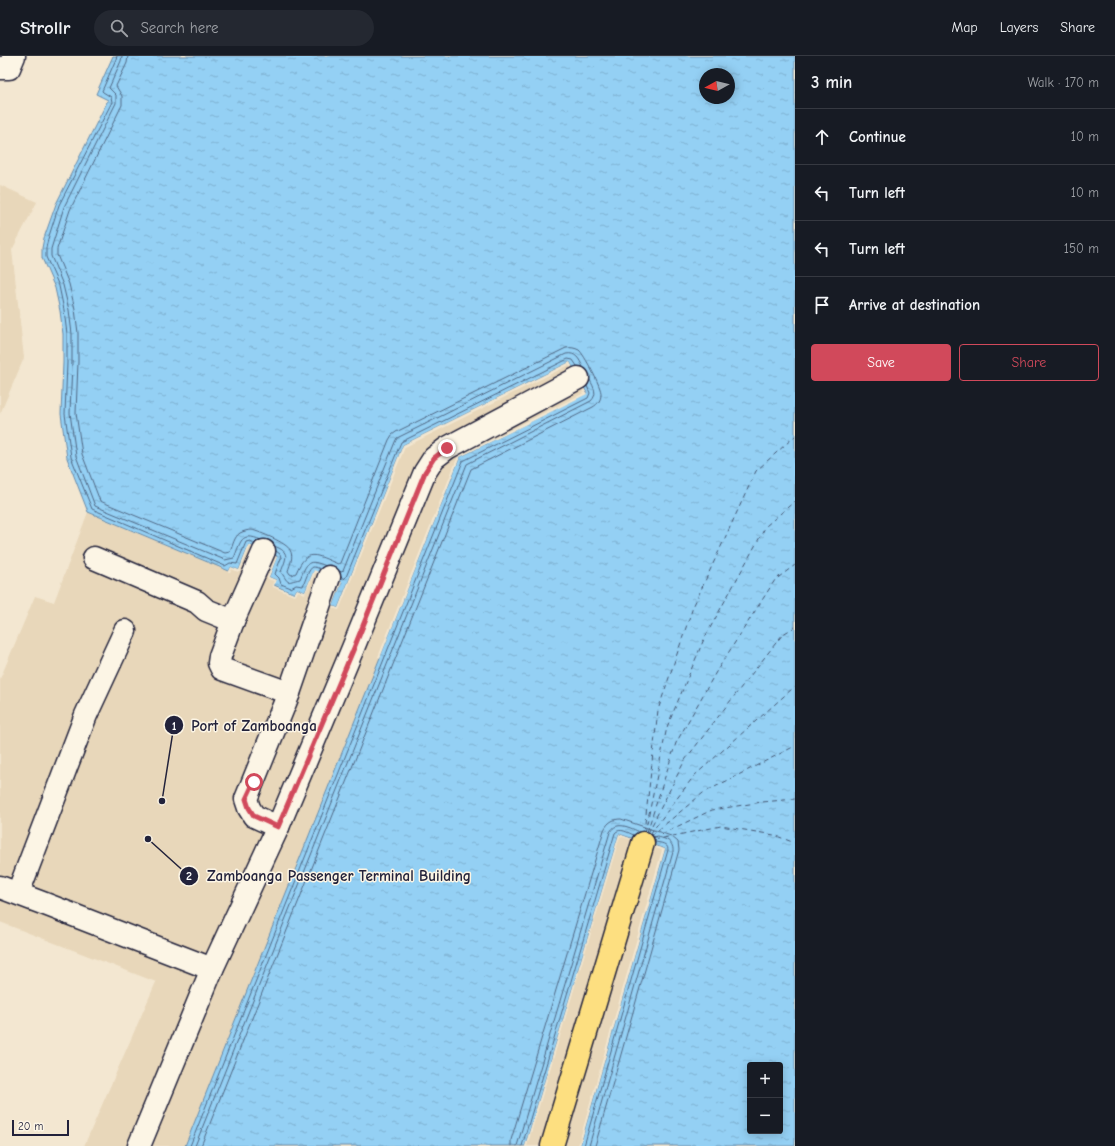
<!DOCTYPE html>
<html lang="en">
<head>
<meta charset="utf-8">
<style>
	:root { --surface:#171b24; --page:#242831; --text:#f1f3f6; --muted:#9ea1a6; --line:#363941; --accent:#d1495b }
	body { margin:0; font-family:"Comic Neue",sans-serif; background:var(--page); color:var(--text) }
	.controls { position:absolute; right:12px; bottom:12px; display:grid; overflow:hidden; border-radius:4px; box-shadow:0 2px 10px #0003 }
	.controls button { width:36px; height:36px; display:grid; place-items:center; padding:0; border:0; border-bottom:1px solid var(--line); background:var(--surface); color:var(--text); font:20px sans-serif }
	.compass { position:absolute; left:699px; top:12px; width:36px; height:36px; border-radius:50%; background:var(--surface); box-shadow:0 2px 10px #0003; rotate:262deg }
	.scale { position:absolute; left:12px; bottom:10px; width:57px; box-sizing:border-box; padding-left:4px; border:2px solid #22223b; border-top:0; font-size:11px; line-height:14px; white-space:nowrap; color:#22223b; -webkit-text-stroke:3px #fcf5e5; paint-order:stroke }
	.stop { position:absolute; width:12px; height:12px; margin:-9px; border:3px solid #d1495b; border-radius:50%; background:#fff }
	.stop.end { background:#d1495b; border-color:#fff; box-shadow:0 1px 4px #0008 }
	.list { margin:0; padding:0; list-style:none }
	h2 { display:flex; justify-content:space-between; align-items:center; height:52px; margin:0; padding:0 16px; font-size:17px }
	h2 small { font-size:13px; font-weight:400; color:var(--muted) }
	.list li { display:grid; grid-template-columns:26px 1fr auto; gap:12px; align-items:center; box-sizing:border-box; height:56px; padding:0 16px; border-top:1px solid var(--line) }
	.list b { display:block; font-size:15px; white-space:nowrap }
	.list em { font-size:13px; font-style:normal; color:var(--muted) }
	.actions { display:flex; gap:8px; padding:12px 16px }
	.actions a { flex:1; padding:9px 0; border:1px solid var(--accent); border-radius:4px; text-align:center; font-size:14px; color:var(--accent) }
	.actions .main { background:var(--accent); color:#fff }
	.icon { flex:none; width:22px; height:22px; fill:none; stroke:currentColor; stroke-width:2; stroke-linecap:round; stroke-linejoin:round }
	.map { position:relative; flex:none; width:795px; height:1090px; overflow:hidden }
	header { display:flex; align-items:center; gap:24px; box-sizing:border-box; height:56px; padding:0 20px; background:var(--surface); border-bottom:1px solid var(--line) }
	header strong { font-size:19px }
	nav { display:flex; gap:22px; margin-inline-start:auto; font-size:14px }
	.search { width:280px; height:36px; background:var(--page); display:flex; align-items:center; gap:10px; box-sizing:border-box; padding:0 14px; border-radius:22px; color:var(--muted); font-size:15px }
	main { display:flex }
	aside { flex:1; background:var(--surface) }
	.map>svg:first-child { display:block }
</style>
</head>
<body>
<header>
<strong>Strollr</strong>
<div class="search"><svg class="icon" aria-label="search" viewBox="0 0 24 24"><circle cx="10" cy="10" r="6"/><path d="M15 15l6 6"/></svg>Search here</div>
<nav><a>Map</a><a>Layers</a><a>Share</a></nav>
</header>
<main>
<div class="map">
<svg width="795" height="1090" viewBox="0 0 795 1090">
	<defs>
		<pattern id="water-ripples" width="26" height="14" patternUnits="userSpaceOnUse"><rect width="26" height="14" fill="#94d0f4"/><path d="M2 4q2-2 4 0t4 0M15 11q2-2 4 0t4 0" fill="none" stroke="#7fb2d2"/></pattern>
	</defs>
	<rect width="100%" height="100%" fill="#f3e7d1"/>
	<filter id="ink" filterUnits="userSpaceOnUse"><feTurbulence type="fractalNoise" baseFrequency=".025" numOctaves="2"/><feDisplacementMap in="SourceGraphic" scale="8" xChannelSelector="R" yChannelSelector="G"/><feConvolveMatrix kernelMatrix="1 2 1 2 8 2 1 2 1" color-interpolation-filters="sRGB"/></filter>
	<g filter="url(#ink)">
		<g fill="#e8d7ba">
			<path d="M 0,129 L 37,146 L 12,194 L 24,302 L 0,358 Z"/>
			<path d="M 570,306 L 587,338 L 460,401 L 185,1090 L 84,1090 L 156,926 L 0,866 L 0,623 L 35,540 L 54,546 L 88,456 L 228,515 L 249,489 L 342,526 L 403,389 Z"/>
			<path d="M 619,778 L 665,793 L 580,1090 L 525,1090 Z"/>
		</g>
		<path fill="url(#water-ripples)" stroke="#668aaa" fill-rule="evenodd" d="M 113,0 L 795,0 L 795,1090 L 580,1090 L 665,793 L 619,778 L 525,1090 L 185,1090 L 460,401 L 587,337 L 570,306 L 403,389 L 338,552 L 333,550 L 342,526 L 314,515 L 305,536 L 297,533 L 294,538 L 274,529 L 276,524 L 269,521 L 277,500 L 249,489 L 239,514 L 231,511 L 229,515 L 88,456 L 67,402 L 61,358 L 63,307 L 63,278 L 60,255 L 55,232 L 42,202 L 42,192 L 44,182 L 56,148 L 108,44 L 96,38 ZM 705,18 L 729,18 L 729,42 L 705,42 ZM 750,1009 L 780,1009 L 780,1075 L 750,1075 Z"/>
		<g fill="#f3e7d1">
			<path d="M 570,306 L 587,338 L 460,401 L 380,602 L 378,601 L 458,400 L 584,337 L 569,309 L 405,391 L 339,554 L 332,552 L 331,550 L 340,527 L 315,517 L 305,538 L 298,535 L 296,539 L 294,540 L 273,531 L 272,529 L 274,525 L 268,523 L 267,520 L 275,502 L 250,491 L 240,516 L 238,516 L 232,513 L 230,517 L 228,517 L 231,511 L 239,514 L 249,489 L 277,501 L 269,521 L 276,524 L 274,530 L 294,538 L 297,533 L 305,536 L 314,514 L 342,526 L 333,550 L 338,552 L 403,389 Z"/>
			<path d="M 619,778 L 643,787 L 665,793 L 580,1090 L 578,1090 L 662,794 L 620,780 L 527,1090 L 525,1090 Z"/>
		</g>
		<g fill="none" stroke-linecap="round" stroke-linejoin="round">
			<g stroke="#506885" stroke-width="1">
				<path d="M 117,0 L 116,3 L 102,35 L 103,36 L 111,41 L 112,46 L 59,149 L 48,183 L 46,192 L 46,201 L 59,230 L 64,254 L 67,278 L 67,307 L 65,358 L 71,401 L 92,453 L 225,510 L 230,507 L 237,508 L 246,486 L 250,485 L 255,487"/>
				<path d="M 122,0 L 121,5 L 109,32 L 116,39 L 116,47 L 64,151 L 51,193 L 51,200 L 63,229 L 69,254 L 72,278 L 72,306 L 70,357 L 76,400 L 95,450 L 225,504 L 234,502 C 241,486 240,475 261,484"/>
				<path d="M 128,0 L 127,7 L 116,30 L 122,40 L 122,49 L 70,154 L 57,193 L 57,199 L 69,228 L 75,253 L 78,277 L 78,306 L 76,357 L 82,398 L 100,445 L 225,497 L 230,496 C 233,489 234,481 240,477 C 244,475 248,474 252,474 C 260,476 287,487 290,494 C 294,501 290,508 288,515 L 290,518 L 292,519 L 296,517 C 307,491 316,499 338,508 L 340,507 L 389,384 L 392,379 L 396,376 L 566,292 C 571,291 575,292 579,294 C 584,298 602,332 601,338 C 601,344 598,348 593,351 L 471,413 L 201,1090"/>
				<path d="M 274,490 C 291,496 286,502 281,516 C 290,529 285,526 300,523 C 307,507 307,502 326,510"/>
				<path d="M 276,495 L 280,498 L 281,502 L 275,518 L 279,522 L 281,528 L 291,532 L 296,529 L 303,530 C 305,525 309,512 313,511 C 315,511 319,512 320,513"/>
				<path d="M 339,515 L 342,516 L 343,515 L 395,386 L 397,382 L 566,298 C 576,296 579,303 583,311"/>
				<path d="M 341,521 L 344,523 L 346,521 L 401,386 L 568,303 L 573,304 L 577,310"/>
				<path d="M 190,1090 L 463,405 L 588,342 L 590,337 L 587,330"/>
				<path d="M 195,1090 L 467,408 L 591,345 C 598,338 594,332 590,324"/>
				<path d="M 511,1090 L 511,1084 L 604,774 C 608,766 613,763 621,763 L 671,780 L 678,786 L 679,794 L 595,1090"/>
				<path d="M 517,1090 L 610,776 C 617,764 630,772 640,776"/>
				<path d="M 522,1090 L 615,777 C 620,771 628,777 634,779"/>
				<path d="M 584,1090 L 668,794 C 668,787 660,787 655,786"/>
				<path d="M 589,1090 L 673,796 C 674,783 662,782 652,780"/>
			</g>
			<g stroke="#445672" stroke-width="1" stroke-dasharray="5 4" stroke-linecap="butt">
				<path d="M 644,776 L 658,654 L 693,551 L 756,415 L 795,380"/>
				<path d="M 647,776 L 676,687 L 716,616 L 775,524 L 795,509"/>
				<path d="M 645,777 L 667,671 L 704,583 L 766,470 L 795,445"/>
				<path d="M 648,777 L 685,704 L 728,648 L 783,578 L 795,571"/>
				<path d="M 650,778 L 694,720 L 792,633 L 795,631"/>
				<path d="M 651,780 L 703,737 L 795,690"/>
				<path d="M 653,782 L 712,754 L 762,746 L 795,743"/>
				<path d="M 654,784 L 721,770 L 774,779 L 795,787"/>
			</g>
			<defs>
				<g id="minor">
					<path d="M 0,12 L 9,12 L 14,0"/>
					<path d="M 264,495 L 233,565 L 220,600 L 219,607 L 222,613 L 289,637"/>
					<path d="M 94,502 L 197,546 L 206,554 L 233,565"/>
					<path d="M 278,771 L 254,760 L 249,752 L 246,743 L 289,637 L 329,521"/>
					<path d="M 0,831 L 45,848 L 212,913"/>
					<path d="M 18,837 L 86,659 L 125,575"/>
					<path d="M 139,1090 L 212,913 L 278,771 L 353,592 L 425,416 L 434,402 L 447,392 L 578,322"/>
				</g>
				<path id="major" d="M 552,1090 L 643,787"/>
			</defs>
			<use href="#minor" stroke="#22223b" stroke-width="25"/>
			<use href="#major" stroke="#22223b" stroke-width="25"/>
			<use href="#minor" stroke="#fcf5e5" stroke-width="22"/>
			<use href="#major" stroke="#fddf80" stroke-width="22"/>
		</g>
	</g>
	<g fill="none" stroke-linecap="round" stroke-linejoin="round" filter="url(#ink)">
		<path stroke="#d1495b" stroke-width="5" d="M 254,726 L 246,743 L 249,752 L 254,760 L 278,771 L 354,592 L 425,416 L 434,402 L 447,392"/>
	</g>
	<path fill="none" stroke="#22223b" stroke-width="1.5" d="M162 745L174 669M148 783L189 820"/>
	<g fill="#22223b" stroke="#fcf5e5" stroke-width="1.5">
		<circle cx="162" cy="745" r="4"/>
		<circle cx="148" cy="783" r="4"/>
		<circle cx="174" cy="669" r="10"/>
		<circle cx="189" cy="820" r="10"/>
	</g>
	<g font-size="12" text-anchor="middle" font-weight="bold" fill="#fff">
		<text x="174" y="674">1</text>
		<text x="189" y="824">2</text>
	</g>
	<g font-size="15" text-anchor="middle" font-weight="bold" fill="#22223b" stroke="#fcf5e5" stroke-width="3" stroke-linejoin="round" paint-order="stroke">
		<text x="254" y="675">Port of Zamboanga</text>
		<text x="339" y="825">Zamboanga Passenger Terminal Building</text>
	</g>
</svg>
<div class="controls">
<button>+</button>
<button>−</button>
</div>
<svg class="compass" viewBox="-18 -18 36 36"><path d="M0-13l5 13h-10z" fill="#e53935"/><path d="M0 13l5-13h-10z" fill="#9ea1a6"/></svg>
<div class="scale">20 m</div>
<div class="stop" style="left:254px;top:726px"></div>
<div class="stop end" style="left:447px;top:392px"></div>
</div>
<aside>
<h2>3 min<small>Walk · 170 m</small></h2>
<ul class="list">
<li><svg class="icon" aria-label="ahead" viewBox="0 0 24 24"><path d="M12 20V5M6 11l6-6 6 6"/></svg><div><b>Continue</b></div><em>10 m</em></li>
<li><svg class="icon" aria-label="left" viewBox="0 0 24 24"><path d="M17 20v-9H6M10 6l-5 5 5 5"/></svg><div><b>Turn left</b></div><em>10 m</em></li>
<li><svg class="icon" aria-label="left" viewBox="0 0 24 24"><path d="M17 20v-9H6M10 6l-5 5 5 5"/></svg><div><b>Turn left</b></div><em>150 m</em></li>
<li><svg class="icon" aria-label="arrive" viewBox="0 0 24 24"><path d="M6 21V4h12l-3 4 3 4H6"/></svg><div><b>Arrive at destination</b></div></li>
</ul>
<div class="actions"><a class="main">Save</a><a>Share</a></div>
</aside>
</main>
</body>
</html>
